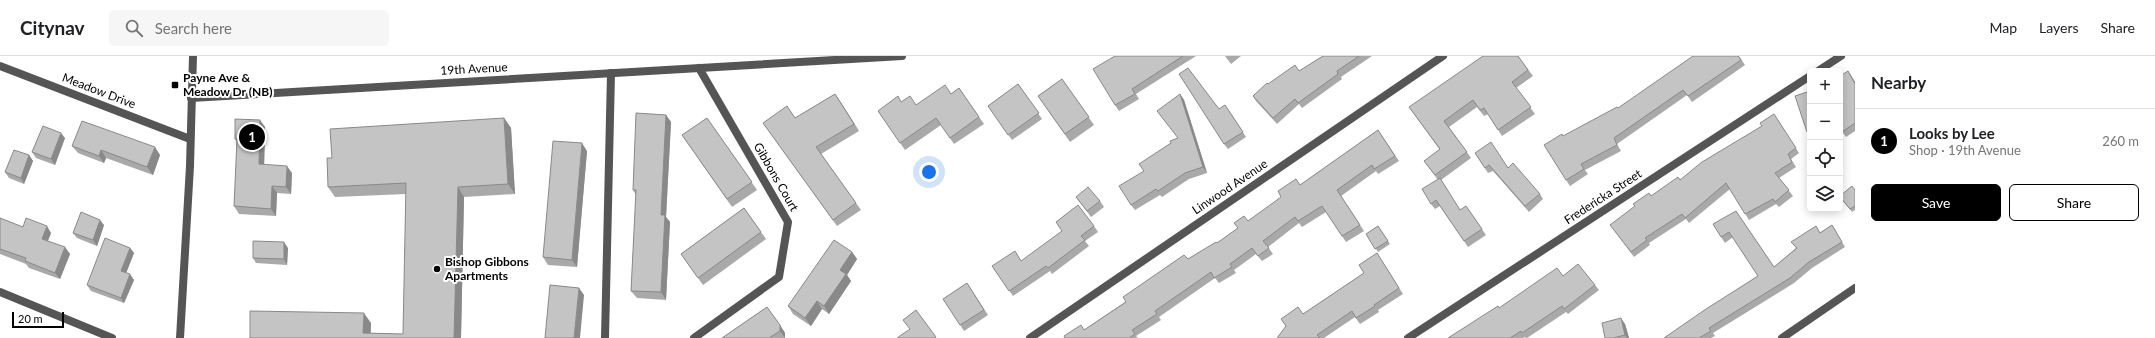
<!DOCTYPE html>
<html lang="en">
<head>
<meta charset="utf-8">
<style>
	:root { --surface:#fff; --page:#f6f6f6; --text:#202124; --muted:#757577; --line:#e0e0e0; --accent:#000 }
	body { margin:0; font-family:Lato,sans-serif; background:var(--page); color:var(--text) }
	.controls { position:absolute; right:12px; top:12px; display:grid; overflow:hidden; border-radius:6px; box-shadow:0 2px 10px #0003 }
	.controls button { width:36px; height:36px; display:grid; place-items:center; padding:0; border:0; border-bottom:1px solid var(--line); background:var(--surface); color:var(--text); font:20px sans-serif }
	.scale { position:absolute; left:12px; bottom:10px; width:52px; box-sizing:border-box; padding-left:4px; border:2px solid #000; border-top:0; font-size:11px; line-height:14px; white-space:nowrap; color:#000; -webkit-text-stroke:3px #fff; paint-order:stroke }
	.you { position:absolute; left:929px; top:116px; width:14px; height:14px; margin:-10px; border:3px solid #fff; border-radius:50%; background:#1a73e8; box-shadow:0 0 0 6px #1a73e833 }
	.badge { display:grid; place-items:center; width:26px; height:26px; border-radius:50%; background:var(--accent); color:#fff; font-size:13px; font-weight:700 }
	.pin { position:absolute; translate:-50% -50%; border:2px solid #fff; box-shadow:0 1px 4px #0006 }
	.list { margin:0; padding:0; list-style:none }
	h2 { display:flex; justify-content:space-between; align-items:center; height:52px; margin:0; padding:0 16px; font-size:17px }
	h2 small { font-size:13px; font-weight:400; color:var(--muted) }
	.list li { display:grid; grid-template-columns:26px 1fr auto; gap:12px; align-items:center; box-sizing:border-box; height:64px; padding:0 16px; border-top:1px solid var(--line) }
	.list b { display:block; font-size:15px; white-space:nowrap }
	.list p { margin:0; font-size:13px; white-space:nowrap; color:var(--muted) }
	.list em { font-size:13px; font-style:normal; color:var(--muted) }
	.actions { display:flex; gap:8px; padding:12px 16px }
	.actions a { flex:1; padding:9px 0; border:1px solid var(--accent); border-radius:6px; text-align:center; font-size:14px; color:var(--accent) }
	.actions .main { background:var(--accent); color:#fff }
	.icon { flex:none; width:22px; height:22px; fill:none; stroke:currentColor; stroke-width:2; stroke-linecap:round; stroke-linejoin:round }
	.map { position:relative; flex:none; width:1855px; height:282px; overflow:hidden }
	header { display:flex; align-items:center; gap:24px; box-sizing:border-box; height:56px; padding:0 20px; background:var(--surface); border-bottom:1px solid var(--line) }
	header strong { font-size:19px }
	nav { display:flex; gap:22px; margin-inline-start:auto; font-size:14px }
	.search { width:280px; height:36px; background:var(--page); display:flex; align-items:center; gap:10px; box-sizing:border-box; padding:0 14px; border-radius:6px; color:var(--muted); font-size:15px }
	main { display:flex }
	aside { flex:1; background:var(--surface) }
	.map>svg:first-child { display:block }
</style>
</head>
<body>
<header>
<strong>Citynav</strong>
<div class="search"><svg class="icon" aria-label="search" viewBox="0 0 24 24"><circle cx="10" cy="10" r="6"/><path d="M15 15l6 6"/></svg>Search here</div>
<nav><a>Map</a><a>Layers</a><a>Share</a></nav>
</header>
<main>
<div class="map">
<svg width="1855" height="282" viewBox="0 0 1855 282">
	<rect width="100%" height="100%" fill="#fff"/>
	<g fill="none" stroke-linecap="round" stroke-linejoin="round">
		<g stroke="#555" stroke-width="8">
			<path d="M 1818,15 L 1841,0"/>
			<path d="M 191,42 L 902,0"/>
			<path d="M 0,236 L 112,282"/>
			<path d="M 605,282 L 611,17"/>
			<path d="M 694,282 L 779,221 L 788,166 L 699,12"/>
			<path d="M 1030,282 L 1443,0"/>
			<path d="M 1408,282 L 1810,20"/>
			<path d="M 1782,282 L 1855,232"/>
		</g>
		<g stroke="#555" stroke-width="8">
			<path d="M 0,10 L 190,83"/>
			<path d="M 180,282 L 190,110 L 193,0"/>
		</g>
	</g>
	<g fill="#a9a9a9">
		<path d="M 1115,0 L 1196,0 L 1136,38 L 1139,43 L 1119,55 L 1115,49 Z"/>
		<path d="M 1225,0 L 1241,0 L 1231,8 Z"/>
		<path d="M 1323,0 L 1372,0 L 1341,21 L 1342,23 L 1302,52 L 1299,48 L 1277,68 L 1256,45 L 1253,40 L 1268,28 L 1299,15 Z"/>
		<path d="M 1518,0 L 1533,20 L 1516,32 L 1535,58 L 1502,80 L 1488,58 L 1484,60 L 1477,51 L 1449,71 L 1471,102 L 1441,124 L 1460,154 L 1466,150 L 1486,179 L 1468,191 L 1440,150 L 1435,153 L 1431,148 L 1438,124 L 1424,105 L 1440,94 L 1409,51 Z"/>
		<path d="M 1739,0 L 1745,9 L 1692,46 L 1687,39 L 1617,88 L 1621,95 L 1585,114 L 1588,118 L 1570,130 L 1566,124 L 1618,52 Z"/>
		<path d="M 1848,15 L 1855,26 L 1855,75 L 1846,81 L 1840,73 Z"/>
		<path d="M 1062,23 L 1094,69 L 1070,86 L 1038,40 Z"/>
		<path d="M 1018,28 L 1042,63 L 1012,84 L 988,50 Z"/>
		<path d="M 959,32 L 984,68 L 954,88 L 941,69 L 905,94 L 878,55 L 901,46 L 916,49 L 951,38 Z"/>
		<path d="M 1810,35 L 1810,80 L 1807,76 Z"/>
		<path d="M 835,38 L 859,75 L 821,98 L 861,154 L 837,170 L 763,67 L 795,62 Z"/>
		<path d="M 1180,38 L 1184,44 L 1207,117 L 1189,123 L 1162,141 L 1160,139 L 1135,154 L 1131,149 L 1144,115 L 1178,83 Z"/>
		<path d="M 1219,53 L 1229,55 L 1246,81 L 1228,93 L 1224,88 Z"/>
		<path d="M 666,59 L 671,66 L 666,161 L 670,166 L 666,244 L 637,242 L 631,235 L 636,139 L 633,134 Z"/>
		<path d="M 504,62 L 511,72 L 515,138 L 464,141 L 461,282 L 250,282 L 371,267 L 371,277 L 403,278 L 406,138 L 335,141 L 328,131 L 332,102 Z"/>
		<path d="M 707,62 L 757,134 L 732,151 L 682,79 Z"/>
		<path d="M 1778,64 L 1799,97 L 1791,103 L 1796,111 L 1779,122 L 1793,140 L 1779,151 L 1776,148 L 1749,164 L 1730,133 L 1689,167 L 1686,163 L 1649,187 L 1650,189 L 1634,201 L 1614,174 L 1651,140 L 1680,124 Z"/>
		<path d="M 265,71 L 264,109 L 292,117 L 291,138 L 277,137 L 276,160 L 239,158 L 234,150 L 237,86 L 235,83 Z"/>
		<path d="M 1378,74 L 1399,105 L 1378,118 L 1376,115 L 1341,140 L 1364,175 L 1346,186 L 1326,156 L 1302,171 L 1299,167 L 1268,191 L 1273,198 L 1262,205 L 1256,198 L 1234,214 L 1236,217 L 1219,227 L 1215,222 L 1159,261 L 1161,264 L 1136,280 L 1138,282 L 1065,282 L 1084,274 L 1188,203 L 1217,187 L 1248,165 L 1300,129 Z"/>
		<path d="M 65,82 L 55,109 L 36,102 L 32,96 Z"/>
		<path d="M 72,90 L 160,99 L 153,119 L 106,102 L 104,107 L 78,97 Z"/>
		<path d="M 587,95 L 577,211 L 548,209 L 543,201 Z"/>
		<path d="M 1475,97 L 1508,111 L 1540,138 L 1543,143 L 1529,156 L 1493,115 L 1488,117 Z"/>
		<path d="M 29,99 L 33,105 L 24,128 L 9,122 L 5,116 Z"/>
		<path d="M 1855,134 L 1855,154 L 1852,156 L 1840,141 Z"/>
		<path d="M 1076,141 L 1100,145 L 1104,151 L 1091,161 Z"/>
		<path d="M 744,152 L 766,183 L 703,229 L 681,198 Z"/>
		<path d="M 1736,155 L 1774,211 L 1796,192 L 1791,186 L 1821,176 L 1832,169 L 1845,191 L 1812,212 L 1794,227 L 1713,277 L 1715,280 L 1711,282 L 1664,282 L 1758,220 L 1733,181 L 1725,187 L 1721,181 Z"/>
		<path d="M 0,162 L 23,171 L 51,177 L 48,185 L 70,198 L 60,223 L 29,212 L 26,208 L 0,198 Z"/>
		<path d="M 104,169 L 97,190 L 77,182 L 73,177 Z"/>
		<path d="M 1094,170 L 1098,176 L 1085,185 L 1089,190 L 1052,218 L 1050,215 L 1013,240 L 992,210 L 1022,205 Z"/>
		<path d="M 1378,170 L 1390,188 L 1378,196 L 1366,178 Z"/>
		<path d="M 130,192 L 134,197 L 126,217 L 134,224 L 124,247 L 91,235 L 87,229 Z"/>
		<path d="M 288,192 L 287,209 L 256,207 L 253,202 Z"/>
		<path d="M 852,196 L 857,203 L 847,219 L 851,225 L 829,258 L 822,253 L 811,270 L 793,258 L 788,250 Z"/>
		<path d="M 1377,197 L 1403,238 L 1378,254 L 1379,256 L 1360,268 L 1355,261 L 1324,282 L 1277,282 L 1303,258 L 1364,217 Z"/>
		<path d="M 1563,220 L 1595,229 L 1599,234 L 1568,258 L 1566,256 L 1527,282 L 1526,282 L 1525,281 L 1523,282 L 1448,282 Z"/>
		<path d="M 967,227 L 988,259 L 964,275 L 943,243 Z"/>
		<path d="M 767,251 L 785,277 L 785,282 L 722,282 Z"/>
		<path d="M 1625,268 L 1629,282 L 1605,282 Z"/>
	</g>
	<g fill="#898989">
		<path d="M 1848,15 L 1855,26 L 1855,28 Z"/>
		<path d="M 835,38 L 840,45 L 859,75 L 854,68 Z"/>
		<path d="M 1180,38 L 1184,44 L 1207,117 L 1203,111 Z"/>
		<path d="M 666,59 L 671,66 L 666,161 L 670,166 L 666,244 L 661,236 L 661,159 Z"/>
		<path d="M 504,62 L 511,72 L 515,138 L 508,128 Z"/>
		<path d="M 260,64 L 265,71 L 264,116 L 259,108 Z"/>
		<path d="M 61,77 L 65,82 L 55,109 L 51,103 Z"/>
		<path d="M 582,87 L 587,95 L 577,211 L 572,204 Z"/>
		<path d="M 155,91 L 160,99 L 153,119 L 147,111 Z"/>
		<path d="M 101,94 L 106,102 L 104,107 L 99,100 Z"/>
		<path d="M 29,99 L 33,105 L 24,128 L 21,122 Z"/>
		<path d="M 287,110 L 292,117 L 291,138 L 286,131 Z"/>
		<path d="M 272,130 L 277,137 L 276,160 L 271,153 Z"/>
		<path d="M 458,131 L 464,141 L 461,282 L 454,282 Z"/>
		<path d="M 100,164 L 104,169 L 97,190 L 93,184 Z"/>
		<path d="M 47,170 L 51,177 L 46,189 L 42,183 Z"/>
		<path d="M 284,186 L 288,192 L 287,209 L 284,203 Z"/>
		<path d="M 65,191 L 70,198 L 60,223 L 55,217 Z"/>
		<path d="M 130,192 L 134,197 L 125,220 L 121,215 Z"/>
		<path d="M 852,196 L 857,203 L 847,219 L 851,225 L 829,258 L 824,250 L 840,214 Z"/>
		<path d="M 130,218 L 134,224 L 124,247 L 121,242 Z"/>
		<path d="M 579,232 L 584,239 L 580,282 L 574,282 Z"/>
		<path d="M 817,245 L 822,253 L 811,270 L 805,262 Z"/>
		<path d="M 364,257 L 371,267 L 370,282 L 363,277 Z"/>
		<path d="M 1621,262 L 1625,268 L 1629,282 L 1627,282 L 1625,279 Z"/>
		<path d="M 780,269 L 785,277 L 785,282 L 780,275 Z"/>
	</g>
	<g fill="#c4c4c4" stroke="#898989">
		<path d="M 1115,0 L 1183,0 L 1132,33 L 1135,38 L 1115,49 L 1093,13 Z"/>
		<path d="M 1323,0 L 1359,0 L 1337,15 L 1338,18 L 1298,47 L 1295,43 L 1273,62 L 1253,40 L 1267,27 L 1268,28 L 1295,9 L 1299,15 Z"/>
		<path d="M 1483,0 L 1518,0 L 1528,14 L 1512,26 L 1531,51 L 1498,74 L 1484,52 L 1480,54 L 1473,44 L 1444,65 L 1467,96 L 1435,119 L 1424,105 L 1440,93 L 1409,51 Z"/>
		<path d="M 1693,0 L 1738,0 L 1741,4 L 1688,40 L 1683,34 L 1614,82 L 1617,89 L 1581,108 L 1584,113 L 1566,124 L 1544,89 L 1562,78 L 1563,80 L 1617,51 L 1618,52 Z"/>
		<path d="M 1188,12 L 1219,53 L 1225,49 L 1243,76 L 1224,88 L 1179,18 Z"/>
		<path d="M 1848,15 L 1855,28 L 1855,67 L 1842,76 L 1840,73 L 1840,20 Z"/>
		<path d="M 1062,23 L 1089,61 L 1065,78 L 1038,40 Z"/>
		<path d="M 1018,28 L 1039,57 L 1008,79 L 988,50 Z"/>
		<path d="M 945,29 L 951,38 L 959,32 L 979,61 L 950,82 L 936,62 L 900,87 L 878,55 L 898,40 L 901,46 L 910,40 L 916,49 Z"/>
		<path d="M 1810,35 L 1810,75 L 1807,76 L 1795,40 Z"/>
		<path d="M 835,38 L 854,68 L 816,91 L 856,147 L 833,164 L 763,67 L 787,50 L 795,62 Z"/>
		<path d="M 1180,38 L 1203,111 L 1185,117 L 1158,135 L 1156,133 L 1131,149 L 1119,130 L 1144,115 L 1139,108 L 1171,87 L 1170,85 L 1178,82 L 1157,55 Z"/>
		<path d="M 636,57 L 666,59 L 661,159 L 665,159 L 661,236 L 631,235 L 636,134 L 633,134 Z"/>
		<path d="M 1774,58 L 1796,92 L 1788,98 L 1792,106 L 1775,117 L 1789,134 L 1775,146 L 1773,143 L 1745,158 L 1726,127 L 1685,162 L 1682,158 L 1645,182 L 1647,184 L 1631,196 L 1610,169 L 1635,150 L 1633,148 L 1649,137 L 1651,140 L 1678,121 L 1680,124 L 1702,106 L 1762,70 L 1760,67 Z"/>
		<path d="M 504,62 L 508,128 L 458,131 L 454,282 L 250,282 L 250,255 L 364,257 L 363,277 L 403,278 L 406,127 L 328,131 L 327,102 L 332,102 L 330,73 Z"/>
		<path d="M 707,62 L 752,126 L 727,143 L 682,79 Z"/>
		<path d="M 235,63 L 260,64 L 259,108 L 287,110 L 286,131 L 272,130 L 271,153 L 234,150 L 237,83 L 235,83 Z"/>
		<path d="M 82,65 L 155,91 L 147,111 L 101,94 L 99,100 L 72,90 Z"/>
		<path d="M 43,70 L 61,77 L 51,103 L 32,96 Z"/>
		<path d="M 1378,74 L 1395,100 L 1374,113 L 1372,109 L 1337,134 L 1360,169 L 1342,180 L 1322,150 L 1298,165 L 1295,161 L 1263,185 L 1269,192 L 1258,200 L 1252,192 L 1230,208 L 1232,211 L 1214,222 L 1211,216 L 1155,255 L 1157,258 L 1132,274 L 1135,278 L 1129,282 L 1065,282 L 1064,280 L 1081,269 L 1084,274 L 1126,246 L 1123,241 L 1184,199 L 1188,203 L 1216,186 L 1217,187 L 1238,172 L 1234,167 L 1244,160 L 1248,165 L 1281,141 L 1278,135 L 1296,123 L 1300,129 Z"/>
		<path d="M 553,85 L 582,87 L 572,204 L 543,201 Z"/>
		<path d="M 1491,86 L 1508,112 L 1513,107 L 1540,138 L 1525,150 L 1489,109 L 1485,112 L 1475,97 Z"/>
		<path d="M 14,94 L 29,99 L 21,122 L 5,116 Z"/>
		<path d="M 1440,122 L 1460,154 L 1466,150 L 1482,173 L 1464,185 L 1436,144 L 1431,148 L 1422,133 Z"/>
		<path d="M 1852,130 L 1855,134 L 1855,150 L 1850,153 L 1840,141 L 1840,140 Z"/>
		<path d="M 1088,131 L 1100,145 L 1087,155 L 1076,141 Z"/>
		<path d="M 1078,149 L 1094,170 L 1081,180 L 1085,184 L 1048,212 L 1046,210 L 1009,235 L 992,210 L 1015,195 L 1021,205 L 1062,175 L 1056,166 Z"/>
		<path d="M 744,152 L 761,176 L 698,222 L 681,198 Z"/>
		<path d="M 1736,155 L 1774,211 L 1797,192 L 1791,186 L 1816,170 L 1820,177 L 1832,169 L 1842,186 L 1809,206 L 1790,222 L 1709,272 L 1711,275 L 1699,282 L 1664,282 L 1706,253 L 1758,220 L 1729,176 L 1721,181 L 1713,168 Z"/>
		<path d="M 81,156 L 100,164 L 93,184 L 73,177 Z"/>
		<path d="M 0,162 L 23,171 L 26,162 L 47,170 L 42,183 L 65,191 L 55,217 L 25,205 L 26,202 L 0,193 Z"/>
		<path d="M 1378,170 L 1388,185 L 1375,193 L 1366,178 Z"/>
		<path d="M 105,182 L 130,192 L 121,215 L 130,218 L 121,242 L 87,229 Z"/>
		<path d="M 834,184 L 852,196 L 840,214 L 846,218 L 824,250 L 817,245 L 805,262 L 788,250 Z"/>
		<path d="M 253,185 L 284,186 L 284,203 L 253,202 Z"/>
		<path d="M 1377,197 L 1399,232 L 1374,249 L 1375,250 L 1356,262 L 1352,255 L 1317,279 L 1320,282 L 1277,282 L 1286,270 L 1281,263 L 1298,251 L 1303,258 L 1364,217 L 1359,209 Z"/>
		<path d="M 1578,208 L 1595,229 L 1564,253 L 1562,250 L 1522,277 L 1521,275 L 1510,282 L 1448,282 L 1498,250 L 1499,252 L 1557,212 L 1563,220 Z"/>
		<path d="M 967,227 L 984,254 L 960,269 L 943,243 Z"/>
		<path d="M 550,229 L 579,232 L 574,282 L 545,282 Z"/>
		<path d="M 767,251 L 780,269 L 780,275 L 769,282 L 722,282 Z"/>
		<path d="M 916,254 L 936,281 L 934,282 L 897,282 L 910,273 L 903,264 Z"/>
		<path d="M 1621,262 L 1625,279 L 1613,282 L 1605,282 L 1602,267 Z"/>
	</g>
	<g fill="#000" stroke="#fff" stroke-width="1.5">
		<rect x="171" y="25" width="8" height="8" rx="2"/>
		<circle cx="437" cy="213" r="4"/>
	</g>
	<g text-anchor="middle" stroke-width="4" stroke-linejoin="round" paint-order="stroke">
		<g font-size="12" fill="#000" stroke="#fff">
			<text transform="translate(474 13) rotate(-3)" y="4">19th Avenue</text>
			<text transform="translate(99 35) rotate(21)" y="4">Meadow Drive</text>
			<text transform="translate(776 121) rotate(60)" y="4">Gibbons Court</text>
			<text transform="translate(1230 131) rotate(-34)" y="4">Linwood Avenue</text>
			<text transform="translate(1603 141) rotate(-33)" y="4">Fredericka Street</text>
		</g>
		<g font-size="12" font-weight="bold" fill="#000" stroke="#fff" text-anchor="start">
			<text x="183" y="26">Payne Ave &amp;<tspan x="183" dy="14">Meadow Dr (NB)</tspan></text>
			<text x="445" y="210">Bishop Gibbons<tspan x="445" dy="14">Apartments</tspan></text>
		</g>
	</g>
</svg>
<div class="controls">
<button>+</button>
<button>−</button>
<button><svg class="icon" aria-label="locate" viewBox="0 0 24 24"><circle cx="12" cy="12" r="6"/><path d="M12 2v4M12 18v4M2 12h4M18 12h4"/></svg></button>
<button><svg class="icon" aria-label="layers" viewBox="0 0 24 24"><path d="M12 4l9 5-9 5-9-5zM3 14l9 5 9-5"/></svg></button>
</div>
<div class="scale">20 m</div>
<div class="you"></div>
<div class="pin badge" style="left:252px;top:81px">1</div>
</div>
<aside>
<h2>Nearby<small></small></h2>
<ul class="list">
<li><span class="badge">1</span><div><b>Looks by Lee</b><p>Shop · 19th Avenue</p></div><em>260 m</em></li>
</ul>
<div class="actions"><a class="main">Save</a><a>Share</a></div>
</aside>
</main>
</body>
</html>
